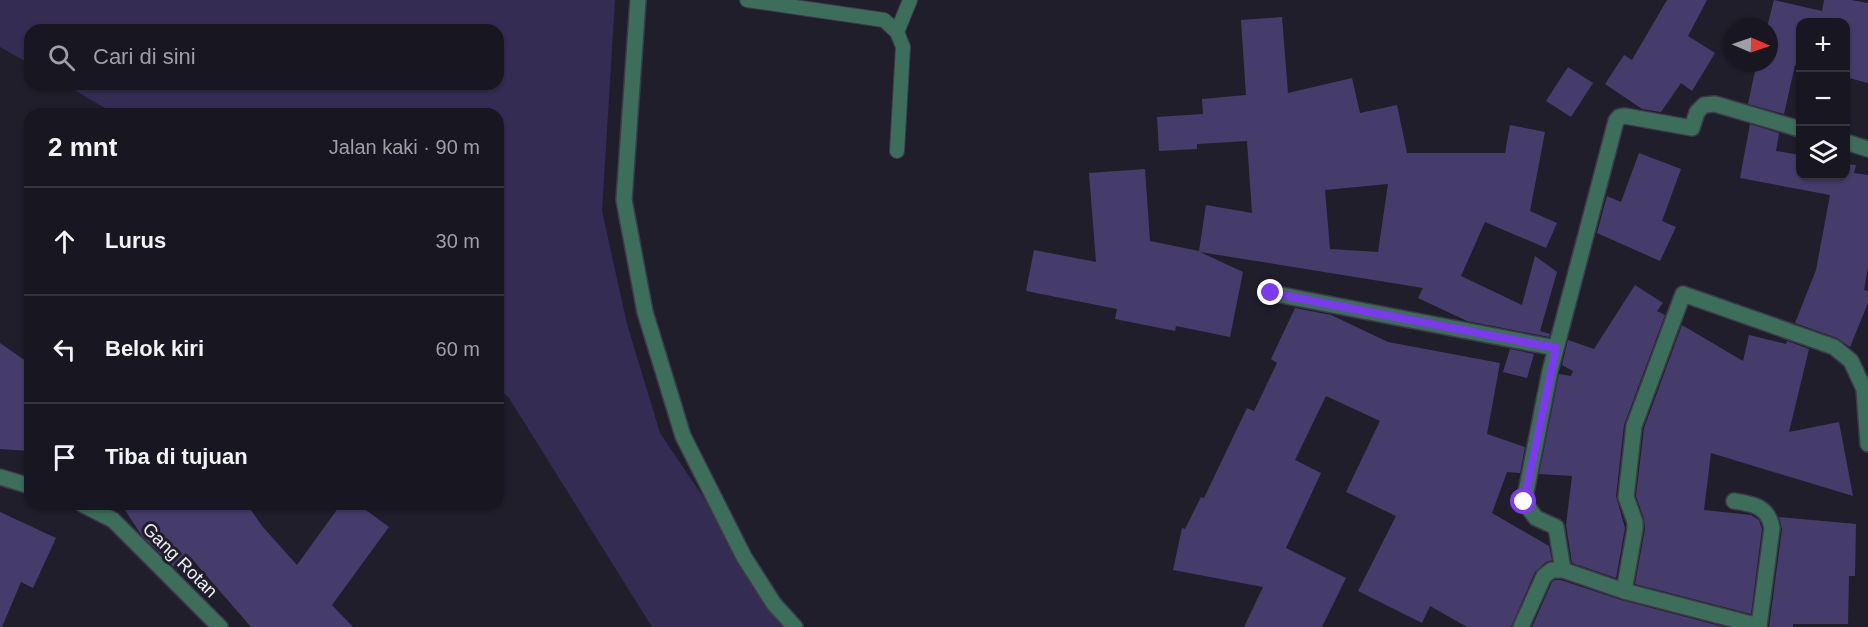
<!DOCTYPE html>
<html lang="id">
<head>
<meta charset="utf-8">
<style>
	:root { --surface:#181620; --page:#211f29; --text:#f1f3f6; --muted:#9f9fa5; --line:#36353e }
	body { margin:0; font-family:Helvetica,sans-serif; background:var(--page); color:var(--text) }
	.controls { position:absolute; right:18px; top:18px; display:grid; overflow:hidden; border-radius:12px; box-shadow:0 2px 4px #0004 }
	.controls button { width:54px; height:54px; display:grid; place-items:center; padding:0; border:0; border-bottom:2px solid var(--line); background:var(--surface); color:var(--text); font:30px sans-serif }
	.compass { position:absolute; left:1724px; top:18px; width:54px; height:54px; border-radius:50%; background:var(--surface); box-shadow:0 2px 4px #0004; rotate:92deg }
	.stop { position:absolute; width:18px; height:18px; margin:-14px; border:4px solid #7c3aed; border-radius:50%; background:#fff }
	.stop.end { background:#7c3aed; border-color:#fff; box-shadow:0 2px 6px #0008 }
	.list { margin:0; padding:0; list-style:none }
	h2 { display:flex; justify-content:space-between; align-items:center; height:78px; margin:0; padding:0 24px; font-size:26px }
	h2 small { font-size:20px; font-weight:400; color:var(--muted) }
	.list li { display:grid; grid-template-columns:39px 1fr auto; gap:18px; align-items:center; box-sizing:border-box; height:108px; padding:0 24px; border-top:2px solid var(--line) }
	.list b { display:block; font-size:22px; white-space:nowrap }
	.list em { font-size:20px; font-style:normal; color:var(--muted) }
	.icon { flex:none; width:33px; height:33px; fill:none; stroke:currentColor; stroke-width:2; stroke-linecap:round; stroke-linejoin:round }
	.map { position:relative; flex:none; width:1868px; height:627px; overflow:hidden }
	.search { position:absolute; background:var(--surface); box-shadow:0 2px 4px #0004; left:24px; top:24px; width:480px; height:66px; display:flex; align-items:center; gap:15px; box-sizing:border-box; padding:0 21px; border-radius:18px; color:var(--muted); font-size:22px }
	.panel { position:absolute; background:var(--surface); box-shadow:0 2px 4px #0004; left:24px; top:108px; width:480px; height:402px; border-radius:18px }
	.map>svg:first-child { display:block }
</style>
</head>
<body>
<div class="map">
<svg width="1868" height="627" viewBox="0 0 1868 627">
	<rect width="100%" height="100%" fill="#201e2b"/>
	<path fill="#342c53" d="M 0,0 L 615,0 L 602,211 L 627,324 L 660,433 L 791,627 L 652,627 L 509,398 L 498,387 L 498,114 L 115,114 L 64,84 L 498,84 L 498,30 L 30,30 L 30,64 L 0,47 Z"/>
	<g fill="#463c6c" fill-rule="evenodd">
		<path d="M 1667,0 L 1707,0 L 1688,36 L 1715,53 L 1692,91 L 1681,83 L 1661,112 L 1642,109 L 1605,84 L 1624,55 L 1632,60 Z"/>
		<path d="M 1774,0 L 1822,11 L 1824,0 L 1851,0 L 1868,3 L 1868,83 L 1845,77 L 1845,22 L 1800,22 L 1800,67 L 1795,65 L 1784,114 L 1748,104 L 1756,66 L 1759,63 L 1769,63 L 1769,27 L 1767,27 Z"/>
		<path d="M 1282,17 L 1288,93 L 1352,78 L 1360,113 L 1397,105 L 1407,153 L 1505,153 L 1510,125 L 1545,132 L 1530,211 L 1557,223 L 1546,248 L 1485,222 L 1461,276 L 1522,305 L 1535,256 L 1557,272 L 1540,331 L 1550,334 L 1549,337 L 1467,321 L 1418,298 L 1423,288 L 1200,252 L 1243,272 L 1230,337 L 1176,326 L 1175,331 L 1115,319 L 1117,309 L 1026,291 L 1034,250 L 1096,262 L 1089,173 L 1145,169 L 1150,241 L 1199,251 L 1206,205 L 1252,213 L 1247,141 L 1197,144 L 1197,149 L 1159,151 L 1157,117 L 1203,114 L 1202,99 L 1246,95 L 1241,20 ZM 1388,184 L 1378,252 L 1330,249 L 1325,190 Z"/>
		<path d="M 1568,67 L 1593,83 L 1571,117 L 1546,101 Z"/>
		<path d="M 1750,124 L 1779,133 L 1776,151 L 1800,155 L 1800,176 L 1845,176 L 1845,164 L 1856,165 L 1854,173 L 1868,175 L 1868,267 L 1864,290 L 1868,291 L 1868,303 L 1850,347 L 1837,338 L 1795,323 L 1816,270 L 1830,195 L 1740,178 Z"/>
		<path d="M 1639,153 L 1681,169 L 1662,221 L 1676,227 L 1660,261 L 1597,233 L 1607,196 L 1621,202 Z"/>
		<path d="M 1635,285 L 1663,303 L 1657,311 L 1665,315 L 1624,425 L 1616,496 L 1625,528 L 1616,578 L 1572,563 L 1566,525 L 1572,476 L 1539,474 L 1559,374 L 1571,376 L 1573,371 L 1562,365 L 1568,340 L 1594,349 Z"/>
		<path d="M 1295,308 L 1331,315 L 1388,342 L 1500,363 L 1487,434 L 1525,447 L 1520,473 L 1507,472 L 1492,513 L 1549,546 L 1552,560 L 1546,562 L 1535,572 L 1511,627 L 1467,627 L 1430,606 L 1422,623 L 1358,591 L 1396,516 L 1346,492 L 1380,421 L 1326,396 L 1295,460 L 1321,473 L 1286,548 L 1346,578 L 1322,627 L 1244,627 L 1263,587 L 1173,570 L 1182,528 L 1185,529 L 1201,497 L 1204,498 L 1247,408 L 1254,411 L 1277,363 L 1271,359 Z"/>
		<path d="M 1682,325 L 1743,361 L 1749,335 L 1786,344 L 1787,341 L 1809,349 L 1789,432 L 1839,422 L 1853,496 L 1711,453 L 1704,510 L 1751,515 L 1759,520 L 1762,529 L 1751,614 L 1635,584 L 1645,529 L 1644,519 L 1636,496 L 1644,428 Z"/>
		<path d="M 0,343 L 30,364 L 30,451 L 0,449 Z"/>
		<path d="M 1510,349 L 1534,354 L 1527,378 L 1503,372 Z"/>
		<path d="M 121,504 L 247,504 L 262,526 L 297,565 L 341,504 L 358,504 L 389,527 L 332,605 L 353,627 L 251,627 L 192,559 L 177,570 L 142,536 Z"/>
		<path d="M 0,512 L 56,538 L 33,588 L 21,582 L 2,627 L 0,627 Z"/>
		<path d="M 1779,517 L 1856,524 L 1855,576 L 1849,576 L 1848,624 L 1793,624 L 1793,627 L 1769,627 L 1782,529 Z"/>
		<path d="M 1555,580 L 1561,580 L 1621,600 L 1724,627 L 1532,627 L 1552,582 Z"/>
	</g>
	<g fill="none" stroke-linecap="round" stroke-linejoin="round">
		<defs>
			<g id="service">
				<path d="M 747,0 L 884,20 L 897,32 L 903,47 L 897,151"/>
				<path d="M 897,32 L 910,0"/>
			</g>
			<g id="minor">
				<path d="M 638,0 L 624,200 L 645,312 L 683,436 L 744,557 L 774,604 L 795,627"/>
				<path d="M 1846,142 L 1868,149"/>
				<path d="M 1271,293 L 1556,348"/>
				<path d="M 0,477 L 30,486"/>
				<path d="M 82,504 L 113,520 L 220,627"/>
				<path d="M 1563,570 L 1556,527 L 1536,518 L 1524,502 L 1550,371 L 1616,121 L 1619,117 L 1625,116 L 1692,128 L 1697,112 L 1704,105 L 1715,104 L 1800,129"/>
				<path d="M 1624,591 L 1635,529 L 1635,522 L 1626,497 L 1634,426 L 1683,294 L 1834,347 L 1851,361 L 1864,389 L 1868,444"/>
				<path d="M 1521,627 L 1544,576 L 1552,570 L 1563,570 L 1624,591 L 1759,626 L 1772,528 C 1768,506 1753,504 1734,501"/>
			</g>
		</defs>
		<use href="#service" stroke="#3d3b48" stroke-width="16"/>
		<use href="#minor" stroke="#3d3b48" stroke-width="18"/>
		<use href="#service" stroke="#3d6e5b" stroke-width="14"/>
		<use href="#minor" stroke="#3d6e5b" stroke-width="15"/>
	</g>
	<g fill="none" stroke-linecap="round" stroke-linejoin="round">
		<path stroke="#7c3aed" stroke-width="8" d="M 1271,293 L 1556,348 L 1524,502"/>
	</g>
	<g text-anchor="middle" stroke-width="6" stroke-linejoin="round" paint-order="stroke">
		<g font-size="18" fill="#efeef7" stroke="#201e2b">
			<text transform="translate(180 560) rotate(45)" y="6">Gang Rotan</text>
		</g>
	</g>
</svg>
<div class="controls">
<button>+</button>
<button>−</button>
<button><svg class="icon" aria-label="layers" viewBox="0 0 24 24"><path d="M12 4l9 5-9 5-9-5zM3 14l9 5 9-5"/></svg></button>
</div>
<svg class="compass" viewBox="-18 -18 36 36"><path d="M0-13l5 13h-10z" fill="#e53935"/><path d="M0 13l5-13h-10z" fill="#9f9fa5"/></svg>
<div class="stop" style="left:1524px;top:502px"></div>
<div class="stop end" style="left:1271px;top:293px"></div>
<div class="search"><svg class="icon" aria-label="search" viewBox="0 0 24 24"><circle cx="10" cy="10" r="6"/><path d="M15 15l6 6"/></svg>Cari di sini</div>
<section class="panel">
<h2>2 mnt<small>Jalan kaki · 90 m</small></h2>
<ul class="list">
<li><svg class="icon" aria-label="ahead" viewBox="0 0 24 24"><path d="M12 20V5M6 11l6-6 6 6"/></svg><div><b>Lurus</b></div><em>30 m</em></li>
<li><svg class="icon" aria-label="left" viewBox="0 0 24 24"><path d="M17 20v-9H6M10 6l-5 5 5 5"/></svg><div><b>Belok kiri</b></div><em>60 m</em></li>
<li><svg class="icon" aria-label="arrive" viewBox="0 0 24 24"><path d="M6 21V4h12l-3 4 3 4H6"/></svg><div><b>Tiba di tujuan</b></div></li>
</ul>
</section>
</div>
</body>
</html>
